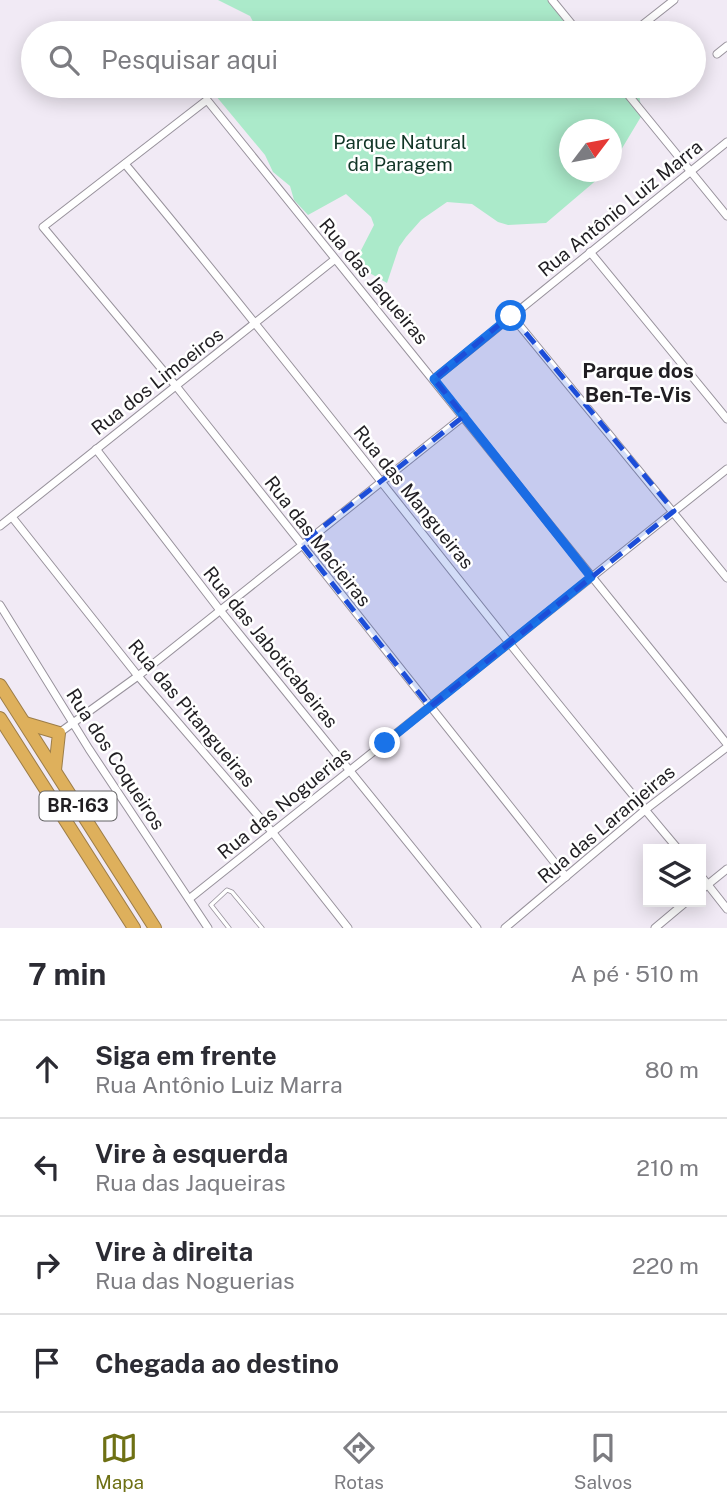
<!DOCTYPE html>
<html lang="pt">
<head>
<meta charset="utf-8">
<style>
	:root { --surface:#fff; --page:#f2f2f3; --text:#2b2b33; --muted:#7c7c81; --line:#e1e1e2; --accent:#6e7014 }
	body { margin:0; font-family:"Public Sans",sans-serif; background:var(--page); color:var(--text) }
	.controls { position:absolute; right:21px; bottom:21px; display:grid; overflow:hidden; border-radius:0px; box-shadow:0 4px 18px #0003 }
	.controls button { width:63px; height:63px; display:grid; place-items:center; padding:0; border:0; border-bottom:2px solid var(--line); background:var(--surface); color:var(--text); font:35px sans-serif }
	.compass { position:absolute; left:559px; top:119px; width:63px; height:63px; border-radius:50%; background:var(--surface); box-shadow:0 4px 18px #0003; rotate:58deg }
	.stop { position:absolute; width:21px; height:21px; margin:-16px; border:5px solid #1a73e8; border-radius:50%; background:#fff }
	.stop.end { background:#1a73e8; border-color:#fff; box-shadow:0 2px 7px #0008 }
	.list { margin:0; padding:0; list-style:none }
	h2 { display:flex; justify-content:space-between; align-items:center; height:91px; margin:0; padding:0 28px; font-size:30px }
	h2 small { font-size:23px; font-weight:400; color:var(--muted) }
	.list li { display:grid; grid-template-columns:46px 1fr auto; gap:21px; align-items:center; box-sizing:border-box; height:98px; padding:0 28px; border-top:2px solid var(--line) }
	.list b { display:block; font-size:26px; white-space:nowrap }
	.list p { margin:0; font-size:23px; white-space:nowrap; color:var(--muted) }
	.list em { font-size:23px; font-style:normal; color:var(--muted) }
	.icon { flex:none; width:38px; height:38px; fill:none; stroke:currentColor; stroke-width:2; stroke-linecap:round; stroke-linejoin:round }
	.map { position:relative; flex:none; width:727px; height:928px; overflow:hidden }
	.search { position:absolute; background:var(--surface); box-shadow:0 4px 18px #0003; left:21px; right:21px; top:21px; height:77px; display:flex; align-items:center; gap:18px; box-sizing:border-box; padding:0 24px; border-radius:38px; color:var(--muted); font-size:26px }
	.sheet { height:483px; background:var(--surface) }
	nav { display:flex; justify-content:space-around; align-items:center; box-sizing:border-box; height:98px; border-top:2px solid var(--line); background:var(--surface); font-size:19px; color:var(--muted) }
	nav a { display:grid; justify-items:center; gap:4px }
	nav .on { color:var(--accent) }
	.map>svg:first-child { display:block }
</style>
</head>
<body>
<div class="map">
<svg width="727" height="928" viewBox="0 0 727 928">
	<rect width="100%" height="100%" fill="#f1eaf5"/>
	<g fill="#abeaca">
		<path d="M 218,0 L 555,0 L 581,33 L 259,33 L 250,16 Z"/>
		<path d="M 215,86 L 638,86 L 642,115 L 612,165 L 612,130 L 570,130 L 570,172 L 606,172 L 546,223 L 508,225 L 498,222 L 472,204 L 447,202 L 421,220 L 406,237 L 399,247 L 387,283 L 354,264 L 374,225 L 371,217 L 346,194 L 308,215 L 294,200 L 290,186 L 273,172 L 265,155 L 211,90 Z"/>
	</g>
	<g fill="none" stroke-linecap="round" stroke-linejoin="round">
		<defs>
			<path id="lane" d="M 229,928 L 211,905 L 227,890 L 232,892 L 262,928"/>
			<g id="street">
				<path d="M 552,0 L 579,33"/>
				<path d="M 632,33 L 674,0"/>
				<path d="M 717,54 L 727,46"/>
				<path d="M 621,86 L 727,216"/>
				<path d="M 125,164 C 313,389 489,625 678,849"/>
				<path d="M 590,252 L 727,419"/>
				<path d="M 511,315 L 727,578"/>
				<path d="M 434,379 L 727,142"/>
				<path d="M 96,449 L 219,609 L 477,928"/>
				<path d="M 12,517 L 138,676 L 273,833 L 348,928"/>
				<path d="M 0,526 L 334,260"/>
				<path d="M 0,605 L 89,749 L 208,928"/>
				<path d="M 59,733 L 138,676 L 464,416"/>
				<path d="M 701,876 L 727,909"/>
				<path d="M 566,877 L 176,386 L 43,227 L 207,100 L 727,744"/>
				<path d="M 701,890 L 727,869"/>
				<path d="M 189,899 L 727,469"/>
				<path d="M 505,928 L 645,810 L 727,747"/>
				<path d="M 655,928 L 686,902"/>
			</g>
			<g id="highway">
				<path d="M 0,685 L 155,928"/>
				<path d="M 0,718 L 134,928"/>
				<path d="M 25,723 L 59,733 L 55,770"/>
			</g>
		</defs>
		<use href="#lane" stroke="#98929c" stroke-width="5"/>
		<use href="#street" stroke="#98929c" stroke-width="9"/>
		<use href="#highway" stroke="#9c7d48" stroke-width="14"/>
		<use href="#lane" stroke="#fff" stroke-width="3.5"/>
		<use href="#street" stroke="#fff" stroke-width="7"/>
		<use href="#highway" stroke="#deb05c" stroke-width="12"/>
	</g>
	<g fill="none" stroke-linecap="round" stroke-linejoin="round">
		<path stroke="#1a73e8" stroke-width="9" d="M 385,743 L 591,577 L 434,379 L 511,316"/>
	</g>
	<path fill="#1d4ed8" fill-opacity="0.2" stroke="#1d4ed8" stroke-width="5" stroke-dasharray="14 9" stroke-linejoin="round" d="M 511,315 L 674,511 L 430,707 L 301,544 L 464,416 L 434,379 Z"/>
	<g text-anchor="middle" stroke-width="5" stroke-linejoin="round" paint-order="stroke">
		<rect fill="#fff" stroke="#636264" stroke-width="2" x="39.5" y="791.5" width="77" height="29" rx="5"/>
		<g font-size="18" font-weight="bold" fill="#201e22">
			<text x="78" y="812">BR-163</text>
		</g>
		<g font-size="19" fill="#113526" stroke="#fff">
			<text x="400" y="149">Parque Natural<tspan x="400" dy="22">da Paragem</tspan></text>
		</g>
		<g font-size="19" fill="#201e22" stroke="#fff">
			<text transform="translate(620 208) rotate(-39)" y="7">Rua Antônio Luiz Marra</text>
			<text transform="translate(374 281) rotate(50)" y="7">Rua das Jaqueiras</text>
			<text transform="translate(157 381) rotate(-38)" y="7">Rua dos Limoeiros</text>
			<text transform="translate(414 497) rotate(51)" y="7">Rua das Mangueiras</text>
			<text transform="translate(318 541) rotate(52)" y="7">Rua das Macieiras</text>
			<text transform="translate(271 647) rotate(51)" y="7">Rua das Jaboticabeiras</text>
			<text transform="translate(192 713) rotate(50)" y="7">Rua das Pitangueiras</text>
			<text transform="translate(116 759) rotate(57)" y="7">Rua dos Coqueiros</text>
			<text transform="translate(284 803) rotate(-39)" y="7">Rua das Noguerias</text>
			<text transform="translate(606 824) rotate(-40)" y="7">Rua das Laranjeiras</text>
		</g>
		<g font-size="21" font-weight="bold" fill="#201e22" stroke="#fff">
			<text x="638" y="378">Parque dos<tspan x="638" dy="24">Ben-Te-Vis</tspan></text>
		</g>
	</g>
</svg>
<div class="controls">
<button><svg class="icon" aria-label="layers" viewBox="0 0 24 24"><path d="M12 4l9 5-9 5-9-5zM3 14l9 5 9-5"/></svg></button>
</div>
<svg class="compass" viewBox="-18 -18 36 36"><path d="M0-13l5 13h-10z" fill="#e53935"/><path d="M0 13l5-13h-10z" fill="#7c7c81"/></svg>
<div class="stop" style="left:511px;top:316px"></div>
<div class="stop end" style="left:385px;top:743px"></div>
<div class="search"><svg class="icon" aria-label="search" viewBox="0 0 24 24"><circle cx="10" cy="10" r="6"/><path d="M15 15l6 6"/></svg>Pesquisar aqui</div>
</div>
<section class="sheet">
<h2>7 min<small>A pé · 510 m</small></h2>
<ul class="list">
<li><svg class="icon" aria-label="ahead" viewBox="0 0 24 24"><path d="M12 20V5M6 11l6-6 6 6"/></svg><div><b>Siga em frente</b><p>Rua Antônio Luiz Marra</p></div><em>80 m</em></li>
<li><svg class="icon" aria-label="left" viewBox="0 0 24 24"><path d="M17 20v-9H6M10 6l-5 5 5 5"/></svg><div><b>Vire à esquerda</b><p>Rua das Jaqueiras</p></div><em>210 m</em></li>
<li><svg class="icon" aria-label="right" viewBox="0 0 24 24"><path d="M7 20v-9h11M14 6l5 5-5 5"/></svg><div><b>Vire à direita</b><p>Rua das Noguerias</p></div><em>220 m</em></li>
<li><svg class="icon" aria-label="arrive" viewBox="0 0 24 24"><path d="M6 21V4h12l-3 4 3 4H6"/></svg><div><b>Chegada ao destino</b></div></li>
</ul>
</section>
<nav>
<a class="on"><svg class="icon" aria-label="map" viewBox="0 0 24 24"><path d="M3 6l6-2 6 2 6-2v14l-6 2-6-2-6 2zM9 4v14M15 6v14"/></svg>Mapa</a>
<a><svg class="icon" aria-label="directions" viewBox="0 0 24 24"><path d="M12 3l9 9-9 9-9-9zM9 14v-3h6M13 9l2 2-2 2"/></svg>Rotas</a>
<a><svg class="icon" aria-label="saved" viewBox="0 0 24 24"><path d="M7 4h10v16l-5-4-5 4z"/></svg>Salvos</a>
</nav>
</body>
</html>
